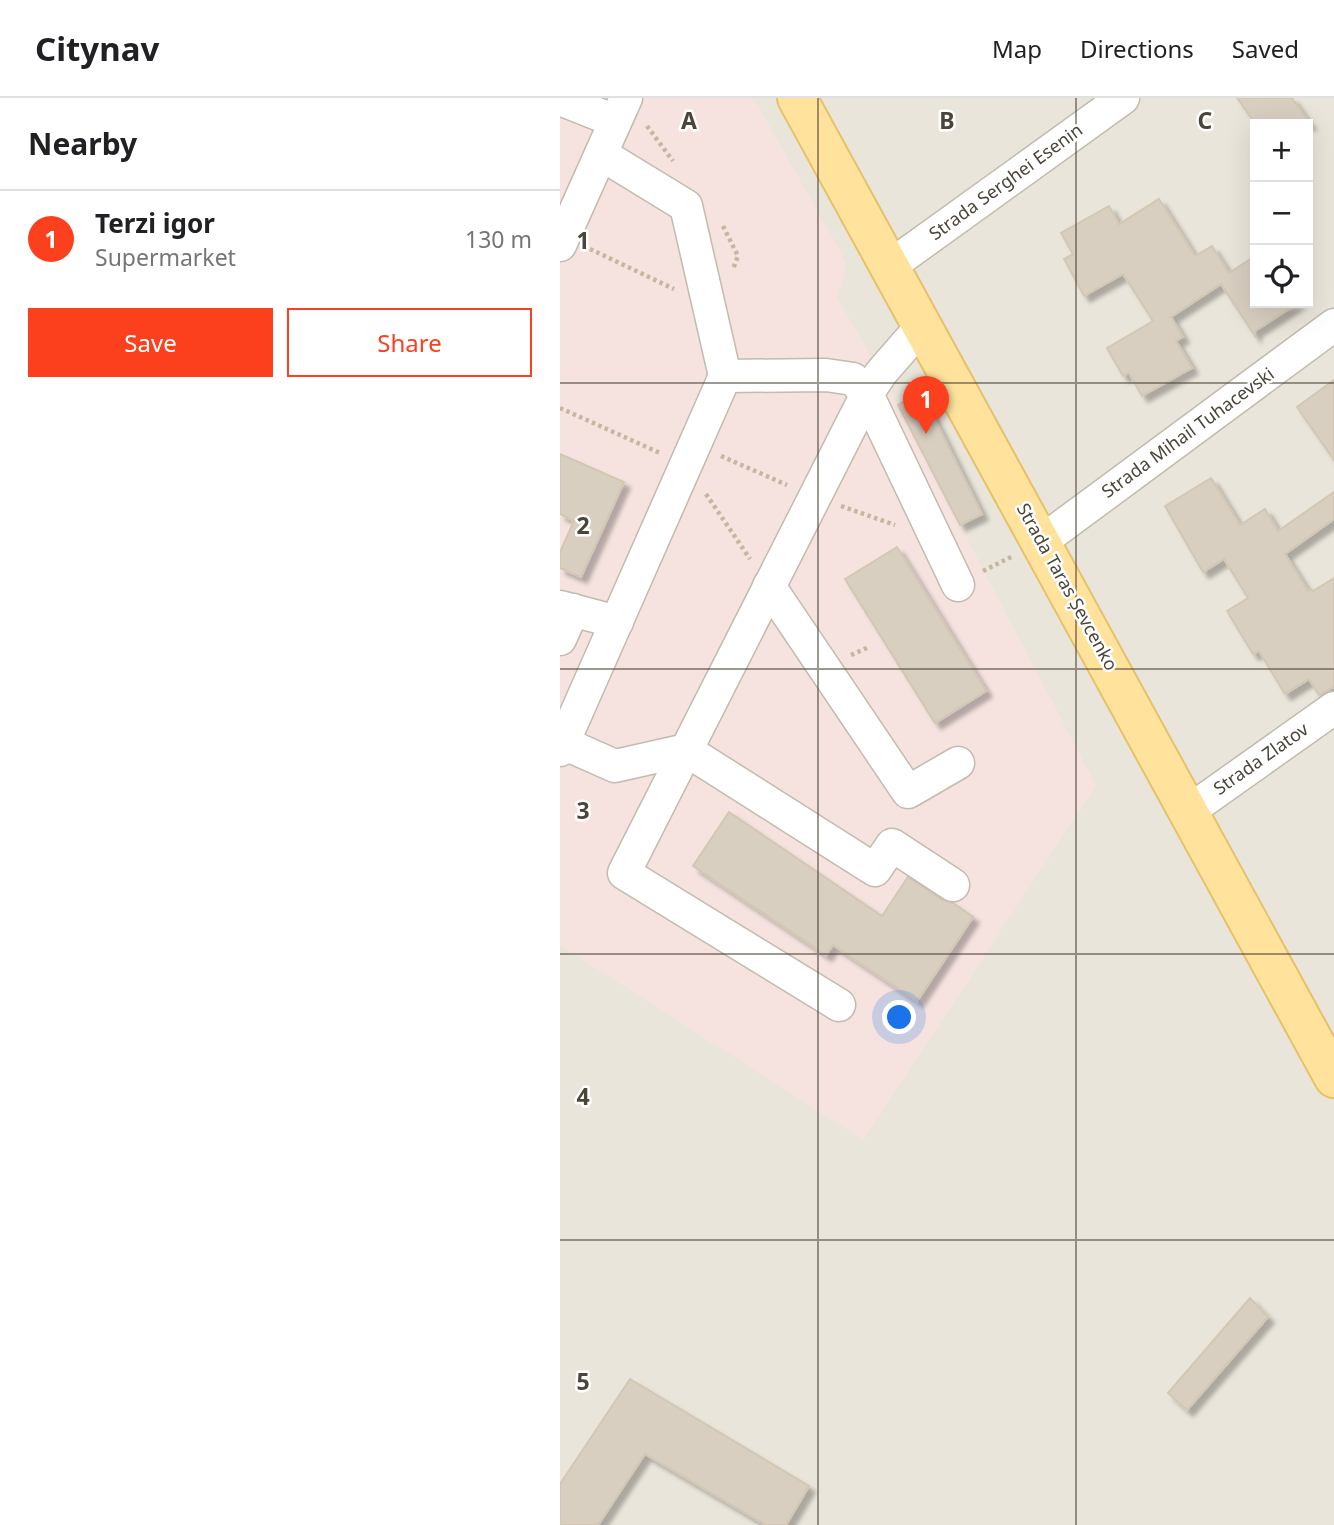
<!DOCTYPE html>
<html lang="en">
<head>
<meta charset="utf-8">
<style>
	:root { --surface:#fff; --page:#f6f6f6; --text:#202124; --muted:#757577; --line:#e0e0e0; --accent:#fc3f1d }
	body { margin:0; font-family:"Noto Sans",sans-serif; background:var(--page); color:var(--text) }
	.controls { position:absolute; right:21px; top:21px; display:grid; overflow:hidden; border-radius:0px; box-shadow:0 7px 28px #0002 }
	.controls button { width:63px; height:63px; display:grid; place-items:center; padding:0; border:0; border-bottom:2px solid var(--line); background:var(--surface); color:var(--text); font:35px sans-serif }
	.you { position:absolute; left:340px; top:920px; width:24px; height:24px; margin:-18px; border:5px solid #fff; border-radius:50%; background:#1a73e8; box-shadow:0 0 0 10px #1a73e833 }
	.badge { display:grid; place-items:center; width:46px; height:46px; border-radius:50%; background:var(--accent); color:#fff; font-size:23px; font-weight:700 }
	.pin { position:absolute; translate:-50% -58px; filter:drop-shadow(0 2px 4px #0008) }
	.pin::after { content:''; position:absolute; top:37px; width:24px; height:21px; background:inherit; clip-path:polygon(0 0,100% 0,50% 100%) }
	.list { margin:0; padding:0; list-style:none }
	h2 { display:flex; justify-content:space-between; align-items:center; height:91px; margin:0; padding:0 28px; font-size:30px }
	h2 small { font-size:23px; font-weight:400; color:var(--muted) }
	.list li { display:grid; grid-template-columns:46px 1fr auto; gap:21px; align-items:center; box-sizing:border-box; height:98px; padding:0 28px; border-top:2px solid var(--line) }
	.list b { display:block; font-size:26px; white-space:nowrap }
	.list p { margin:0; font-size:23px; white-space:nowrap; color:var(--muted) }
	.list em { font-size:23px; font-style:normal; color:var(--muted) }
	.actions { display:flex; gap:14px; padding:21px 28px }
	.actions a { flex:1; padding:16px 0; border:2px solid var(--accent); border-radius:0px; text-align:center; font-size:24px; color:var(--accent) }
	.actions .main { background:var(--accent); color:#fff }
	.icon { flex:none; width:38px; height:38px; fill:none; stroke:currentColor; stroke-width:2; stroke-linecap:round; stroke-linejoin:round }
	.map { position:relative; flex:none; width:774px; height:1427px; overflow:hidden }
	header { display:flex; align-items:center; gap:42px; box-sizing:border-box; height:98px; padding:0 35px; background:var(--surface); border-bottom:2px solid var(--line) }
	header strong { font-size:33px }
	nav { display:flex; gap:38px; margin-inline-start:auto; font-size:24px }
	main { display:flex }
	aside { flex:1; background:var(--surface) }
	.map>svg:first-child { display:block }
</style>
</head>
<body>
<header>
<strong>Citynav</strong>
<nav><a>Map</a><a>Directions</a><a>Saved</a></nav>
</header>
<main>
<aside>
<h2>Nearby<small></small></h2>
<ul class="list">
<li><span class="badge">1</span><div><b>Terzi igor</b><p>Supermarket</p></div><em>130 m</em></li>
</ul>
<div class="actions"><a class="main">Save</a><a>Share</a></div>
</aside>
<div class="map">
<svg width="774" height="1427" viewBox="0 0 774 1427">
	<defs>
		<filter id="shadow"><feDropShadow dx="6" dy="6" stdDeviation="2" flood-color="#0004"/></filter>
	</defs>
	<rect width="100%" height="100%" fill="#f6f3ec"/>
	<path fill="#eae5da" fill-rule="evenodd" d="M 0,0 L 774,0 L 774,1427 L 0,1427 ZM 695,26 L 748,26 L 748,205 L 695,205 Z"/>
	<path fill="#f6e3e0" d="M 0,0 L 194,0 L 287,166 L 277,200 L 321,275 L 536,688 L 303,1042 L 0,847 Z"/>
	<g fill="#d8cfc1" stroke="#d3c7b4" stroke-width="2" filter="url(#shadow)">
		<path d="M 677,0 L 732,0 L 750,26 L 696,26 Z"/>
		<path d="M 599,101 L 635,158 L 652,148 L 669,175 L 695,158 L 695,205 L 738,205 L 695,233 L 695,238 L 661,186 L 611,219 L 623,239 L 616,243 L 632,270 L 582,298 L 569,275 L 563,278 L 547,250 L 593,223 L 563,176 L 524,198 L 504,161 L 513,156 L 501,135 L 549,108 L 559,126 Z"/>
		<path d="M 774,282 L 774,362 L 737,309 Z"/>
		<path d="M 361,294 L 422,416 L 400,427 L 338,307 Z"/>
		<path d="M 0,356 L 64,384 L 21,479 L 0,470 L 0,454 L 14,423 L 0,416 Z"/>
		<path d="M 651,380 L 680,427 L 705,411 L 718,433 L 774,394 L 774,421 L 725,456 L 748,493 L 751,491 L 753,493 L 774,480 L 774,589 L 759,597 L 749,581 L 725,596 L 699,553 L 693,556 L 667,513 L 688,500 L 664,461 L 643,474 L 605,408 Z"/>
		<path d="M 337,449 L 426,593 L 375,625 L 285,481 Z"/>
		<path d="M 169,714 L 322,818 L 348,779 L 383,802 L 393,805 L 413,819 L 357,903 L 273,847 L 266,857 L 133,768 Z"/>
		<path d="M 690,1200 L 708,1219 L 627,1312 L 608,1295 Z"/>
		<path d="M 70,1281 L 249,1388 L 226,1427 L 206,1427 L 85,1356 L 38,1427 L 0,1427 L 0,1386 Z"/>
	</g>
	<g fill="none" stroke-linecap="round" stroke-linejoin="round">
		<defs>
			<g id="minor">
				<path d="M 0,1 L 55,23"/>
				<path d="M 41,56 L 126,108 L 165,278 L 266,277 L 293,281 L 307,296 L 398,487"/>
				<path d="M 0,147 L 66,0"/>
				<path d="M 330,168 L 563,0"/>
				<path d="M 482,443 L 774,227"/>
				<path d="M 209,488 L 348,694 L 398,665"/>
				<path d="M 0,509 L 57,524"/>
				<path d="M 0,541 L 13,512"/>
				<path d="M 0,641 L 3,645 L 55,668 L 126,652 L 315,772 L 332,747 L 393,787"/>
				<path d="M 0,652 L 165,278"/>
				<path d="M 629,713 L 774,610"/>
				<path d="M 279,907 L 64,775 L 307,296 L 321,275 L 362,228"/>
			</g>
			<path id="major" d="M 237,0 L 774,980"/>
		</defs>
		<use href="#minor" stroke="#c2bbae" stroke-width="35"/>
		<use href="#major" stroke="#e6c16a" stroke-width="42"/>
		<g stroke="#c4b79f" stroke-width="4.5" stroke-dasharray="3.5 3.5" stroke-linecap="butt">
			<path d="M 87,28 L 113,63"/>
			<path d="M 163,128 L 178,158 L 173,171"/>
			<path d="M 30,151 L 114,191"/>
			<path d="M 0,310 L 100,355"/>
			<path d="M 161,358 L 227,387"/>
			<path d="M 146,396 L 190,461"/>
			<path d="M 281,408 L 335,427"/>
			<path d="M 423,473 L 453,458"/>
			<path d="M 291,557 L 309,549"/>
		</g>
		<use href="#minor" stroke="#fff" stroke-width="32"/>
		<use href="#major" stroke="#ffe39c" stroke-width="38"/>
	</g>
	<path fill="none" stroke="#4b4439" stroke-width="2" stroke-opacity="0.55" d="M 258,0 L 258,1427M 516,0 L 516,1427M 0,285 L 774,285M 0,571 L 774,571M 0,856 L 774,856M 0,1142 L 774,1142"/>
	<g text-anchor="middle" stroke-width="5" stroke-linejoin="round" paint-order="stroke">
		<g font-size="18" fill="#4b4439" stroke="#fff">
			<text transform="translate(446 84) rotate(-36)" y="6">Strada Serghei Esenin</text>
			<text transform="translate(628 335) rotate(-36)" y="6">Strada Mihail Tuhacevski</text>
			<text transform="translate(507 489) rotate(61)" y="6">Strada Taras Șevcenko</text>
			<text transform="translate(701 661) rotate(-35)" y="6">Strada Zlatov</text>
		</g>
	</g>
	<g font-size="23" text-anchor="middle" font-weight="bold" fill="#4b4439" stroke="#fff" stroke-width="5" stroke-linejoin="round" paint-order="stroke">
		<text x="129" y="31">A</text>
		<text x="387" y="31">B</text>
		<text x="645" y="31">C</text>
		<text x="23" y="151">1</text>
		<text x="23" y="436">2</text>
		<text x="23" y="721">3</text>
		<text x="23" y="1007">4</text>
		<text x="23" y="1292">5</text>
	</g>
</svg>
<div class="controls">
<button>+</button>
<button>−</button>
<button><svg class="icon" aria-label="locate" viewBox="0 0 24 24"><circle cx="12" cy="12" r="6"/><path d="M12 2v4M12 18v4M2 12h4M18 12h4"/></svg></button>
</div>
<div class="you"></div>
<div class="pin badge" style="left:366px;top:336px">1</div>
</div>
</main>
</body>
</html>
